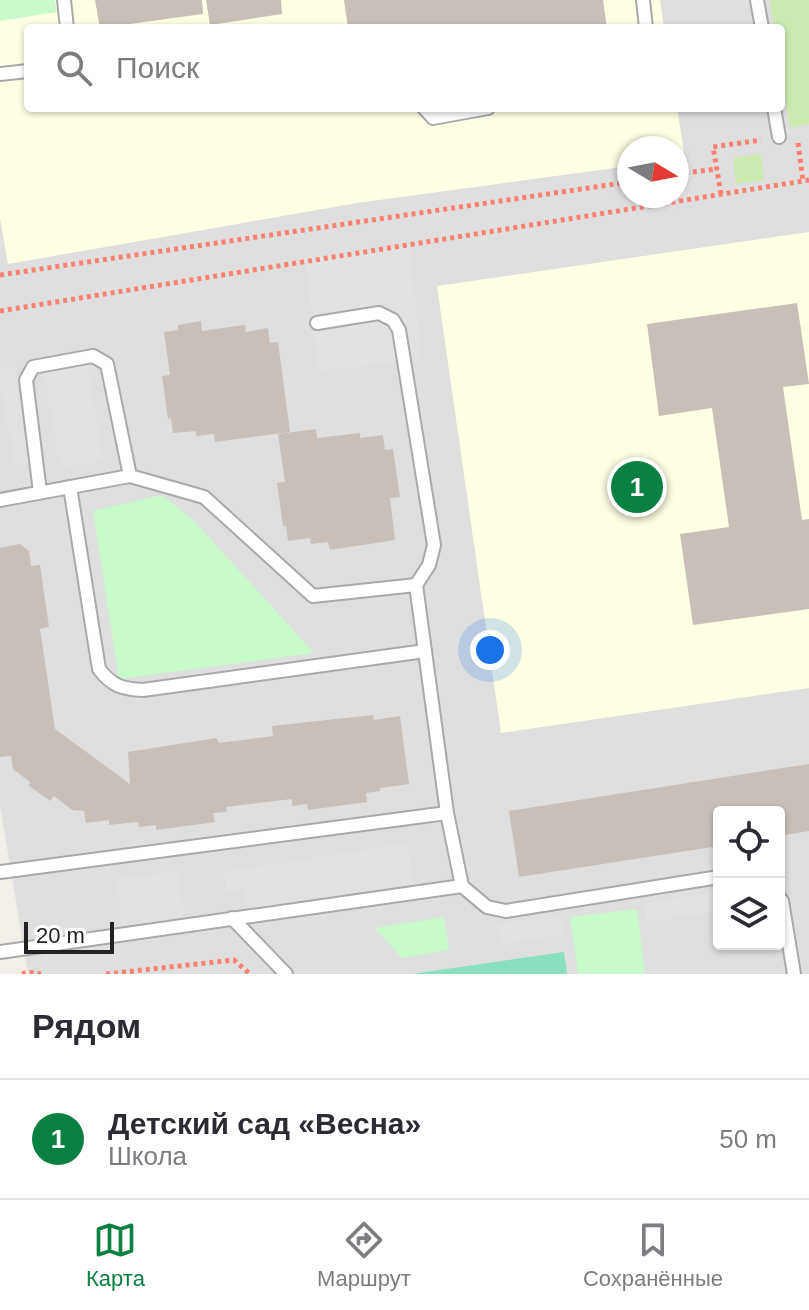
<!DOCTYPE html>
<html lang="ru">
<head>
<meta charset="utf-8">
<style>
	:root { --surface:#fff; --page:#f2f2f3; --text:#2b2b33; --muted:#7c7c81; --line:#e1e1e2; --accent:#0b8043 }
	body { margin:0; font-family:Arial,sans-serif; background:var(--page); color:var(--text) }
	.controls { position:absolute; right:24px; bottom:24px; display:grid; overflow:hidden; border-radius:8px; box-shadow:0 2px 6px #0004 }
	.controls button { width:72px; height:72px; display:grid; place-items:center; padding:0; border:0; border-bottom:2px solid var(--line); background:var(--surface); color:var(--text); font:40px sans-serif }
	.compass { position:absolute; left:617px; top:136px; width:72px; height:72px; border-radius:50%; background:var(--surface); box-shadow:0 2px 6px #0004; rotate:100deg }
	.scale { position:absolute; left:24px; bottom:20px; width:90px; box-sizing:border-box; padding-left:8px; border:4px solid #222; border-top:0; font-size:22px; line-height:28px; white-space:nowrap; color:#222; -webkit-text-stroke:6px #fff; paint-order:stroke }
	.you { position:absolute; left:490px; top:650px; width:28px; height:28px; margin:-20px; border:6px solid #fff; border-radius:50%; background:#1a73e8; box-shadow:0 0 0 12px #1a73e833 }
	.badge { display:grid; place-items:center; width:52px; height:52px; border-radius:50%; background:var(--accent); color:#fff; font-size:26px; font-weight:700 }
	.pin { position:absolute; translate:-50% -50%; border:4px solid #fff; box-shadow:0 2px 8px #0006 }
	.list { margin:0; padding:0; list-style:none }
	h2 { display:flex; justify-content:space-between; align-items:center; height:104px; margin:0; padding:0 32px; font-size:34px }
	h2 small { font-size:26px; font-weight:400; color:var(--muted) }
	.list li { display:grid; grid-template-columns:52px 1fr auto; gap:24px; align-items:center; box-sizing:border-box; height:120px; padding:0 32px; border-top:2px solid var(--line) }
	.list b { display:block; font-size:30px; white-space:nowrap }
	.list p { margin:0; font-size:26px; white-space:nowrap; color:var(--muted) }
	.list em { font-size:26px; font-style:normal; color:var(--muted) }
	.icon { flex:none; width:44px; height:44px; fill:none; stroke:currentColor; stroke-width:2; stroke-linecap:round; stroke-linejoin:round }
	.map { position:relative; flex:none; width:809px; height:974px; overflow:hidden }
	.search { position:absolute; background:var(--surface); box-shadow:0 2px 6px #0004; left:24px; right:24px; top:24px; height:88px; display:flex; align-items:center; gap:20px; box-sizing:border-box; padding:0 28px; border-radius:8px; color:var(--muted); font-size:30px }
	.sheet { height:224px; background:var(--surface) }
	nav { display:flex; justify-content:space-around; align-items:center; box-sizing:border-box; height:112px; border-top:2px solid var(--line); background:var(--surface); font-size:22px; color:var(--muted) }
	nav a { display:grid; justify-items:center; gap:4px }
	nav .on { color:var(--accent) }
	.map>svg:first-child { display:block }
</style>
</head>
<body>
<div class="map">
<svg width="809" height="974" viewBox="0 0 809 974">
	<rect width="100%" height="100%" fill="#f2efe9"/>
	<path fill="#e0dfdf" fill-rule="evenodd" d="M 0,0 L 809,0 L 809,974 L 28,974 L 0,806 ZM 28,28 L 781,28 L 781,108 L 28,108 ZM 629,148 L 677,148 L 677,196 L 629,196 ZM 719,812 L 779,812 L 779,944 L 719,944 Z"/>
	<g fill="#ffffe5">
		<path d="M 0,0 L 660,0 L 664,28 L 28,28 L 28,108 L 677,108 L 685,158 L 677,159 L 677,148 L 629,148 L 629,166 L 357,203 L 8,264 L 0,218 Z"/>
		<path d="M 809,232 L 809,688 L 501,733 L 437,286 Z"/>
	</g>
	<g fill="#cdebb0">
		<path d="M 770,0 L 809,0 L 809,124 L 790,127 L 781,71 L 781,28 L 774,28 Z"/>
		<path d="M 761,154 L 764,180 L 736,184 L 733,158 Z"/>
	</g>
	<g fill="#c8facc">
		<path d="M 0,0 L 55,0 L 57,12 L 0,21 Z"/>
		<path d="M 162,495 L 194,521 L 314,653 L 119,679 L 93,511 Z"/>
		<path d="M 637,909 L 645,974 L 578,974 L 570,917 Z"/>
		<path d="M 444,917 L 449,950 L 402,958 L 375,928 Z"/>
	</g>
	<path fill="#88e0be" d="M 564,952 L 567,974 L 412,974 Z"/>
	<g fill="#e2e2e2">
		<path d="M 409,246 L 422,359 L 318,371 L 305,258 Z"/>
		<path d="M 88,364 L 104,461 L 60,468 L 44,372 Z"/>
		<path d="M 14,367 L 32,463 L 15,466 L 0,386 L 0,370 Z"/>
		<path d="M 407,843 L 414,883 L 247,910 L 243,889 L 227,892 L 224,872 Z"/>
		<path d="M 178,871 L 184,917 L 122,925 L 116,879 Z"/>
		<path d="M 713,892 L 716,911 L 647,922 L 644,903 Z"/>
		<path d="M 561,915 L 564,935 L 500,944 L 497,924 Z"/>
	</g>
	<g fill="#c7bfb8">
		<path d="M 95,0 L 202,0 L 203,14 L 100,28 Z"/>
		<path d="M 206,0 L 281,0 L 282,14 L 210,25 Z"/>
		<path d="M 344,0 L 603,0 L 607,28 L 348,28 Z"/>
		<path d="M 797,303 L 809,384 L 783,387 L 802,520 L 809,519 L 809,609 L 693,625 L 680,534 L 729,527 L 712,408 L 659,416 L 647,324 Z"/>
		<path d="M 201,321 L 202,331 L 245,325 L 246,332 L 268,328 L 270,343 L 278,342 L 290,432 L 215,442 L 214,434 L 196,436 L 196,431 L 173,433 L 171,418 L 168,419 L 162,376 L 170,375 L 164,332 L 178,330 L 178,325 Z"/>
		<path d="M 316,429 L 317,438 L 360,433 L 360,438 L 383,435 L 385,450 L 393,449 L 400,497 L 390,498 L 395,540 L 330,550 L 328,542 L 311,544 L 310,538 L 288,541 L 286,526 L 283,526 L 277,483 L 285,482 L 278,434 Z"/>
		<path d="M 20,544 L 29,551 L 31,566 L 40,565 L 49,627 L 40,629 L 55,729 L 130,784 L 128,752 L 216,738 L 219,743 L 273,736 L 272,726 L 373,715 L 374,720 L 400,716 L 409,784 L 380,788 L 380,791 L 366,793 L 367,802 L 308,810 L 307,804 L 292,806 L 292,799 L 226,807 L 227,812 L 213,813 L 215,822 L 156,830 L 156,825 L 139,827 L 138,822 L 109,825 L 109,820 L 86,823 L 84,811 L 72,810 L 54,796 L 50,801 L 29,786 L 30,782 L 13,769 L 11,756 L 0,757 L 0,548 Z"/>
		<path d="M 809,764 L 809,831 L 779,836 L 779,812 L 719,812 L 719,846 L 519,877 L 509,811 Z"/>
	</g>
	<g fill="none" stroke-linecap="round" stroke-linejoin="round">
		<defs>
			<g id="service">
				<path d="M 64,0 L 67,28"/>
				<path d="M 643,0 L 646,28"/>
				<path d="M 757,0 L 762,28"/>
				<path d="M 0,74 L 28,71"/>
				<path d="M 424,108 L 433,118 L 488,108"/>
				<path d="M 774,108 L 779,137"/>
				<path d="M 317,323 L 379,313 L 393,320 L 399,330 L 434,545 L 429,565 L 416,585"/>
				<path d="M 70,487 L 99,669 C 112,686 122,689 143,690 L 425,651"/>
				<path d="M 40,492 L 26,380 L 33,367 L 93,356 L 107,364 L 130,476"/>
				<path d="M 0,500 L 130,476 L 204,497 L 313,596 L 416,585 L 447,813 L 462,886 L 487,907 L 506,911 L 719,877"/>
				<path d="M 0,872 L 447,813"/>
				<path d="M 779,897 L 782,901 L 794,974"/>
				<path d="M 232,918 L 286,974"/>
				<path d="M 0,952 L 462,886"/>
			</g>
		</defs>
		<use href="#service" stroke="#a9a9a9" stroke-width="16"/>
		<g stroke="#fa8072" stroke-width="5" stroke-dasharray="4 4" stroke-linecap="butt">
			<path d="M 798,143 L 803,181"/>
			<path d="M 677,174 L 717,169"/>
			<path d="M 721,194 L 713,147 L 761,140"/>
			<path d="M 0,275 L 629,182"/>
			<path d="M 0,311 L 809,180"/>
			<path d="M 22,974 L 28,972 L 41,974"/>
			<path d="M 106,974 L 234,960 L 250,974"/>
		</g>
		<use href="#service" stroke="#fff" stroke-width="12"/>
	</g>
</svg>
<div class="controls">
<button><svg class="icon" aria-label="locate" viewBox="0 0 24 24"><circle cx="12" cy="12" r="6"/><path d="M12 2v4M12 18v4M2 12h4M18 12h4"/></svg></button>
<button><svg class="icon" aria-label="layers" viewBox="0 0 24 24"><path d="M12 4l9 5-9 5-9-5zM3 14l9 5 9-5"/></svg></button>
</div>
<svg class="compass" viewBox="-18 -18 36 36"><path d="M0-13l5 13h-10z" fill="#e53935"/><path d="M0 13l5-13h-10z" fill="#7c7c81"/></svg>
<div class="scale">20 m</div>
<div class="you"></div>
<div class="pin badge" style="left:637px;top:487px">1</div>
<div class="search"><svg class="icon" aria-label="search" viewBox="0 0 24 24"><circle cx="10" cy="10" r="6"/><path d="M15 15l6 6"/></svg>Поиск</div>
</div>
<section class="sheet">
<h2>Рядом<small></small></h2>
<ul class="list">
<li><span class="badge">1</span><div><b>Детский сад «Весна»</b><p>Школа</p></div><em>50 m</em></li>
</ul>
</section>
<nav>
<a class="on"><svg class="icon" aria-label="map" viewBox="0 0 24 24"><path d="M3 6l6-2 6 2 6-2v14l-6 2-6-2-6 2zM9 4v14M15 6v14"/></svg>Карта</a>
<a><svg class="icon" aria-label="directions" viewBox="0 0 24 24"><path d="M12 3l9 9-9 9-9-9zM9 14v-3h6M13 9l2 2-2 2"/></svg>Маршрут</a>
<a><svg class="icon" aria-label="saved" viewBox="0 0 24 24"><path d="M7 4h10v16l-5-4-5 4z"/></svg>Сохранённые</a>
</nav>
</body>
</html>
